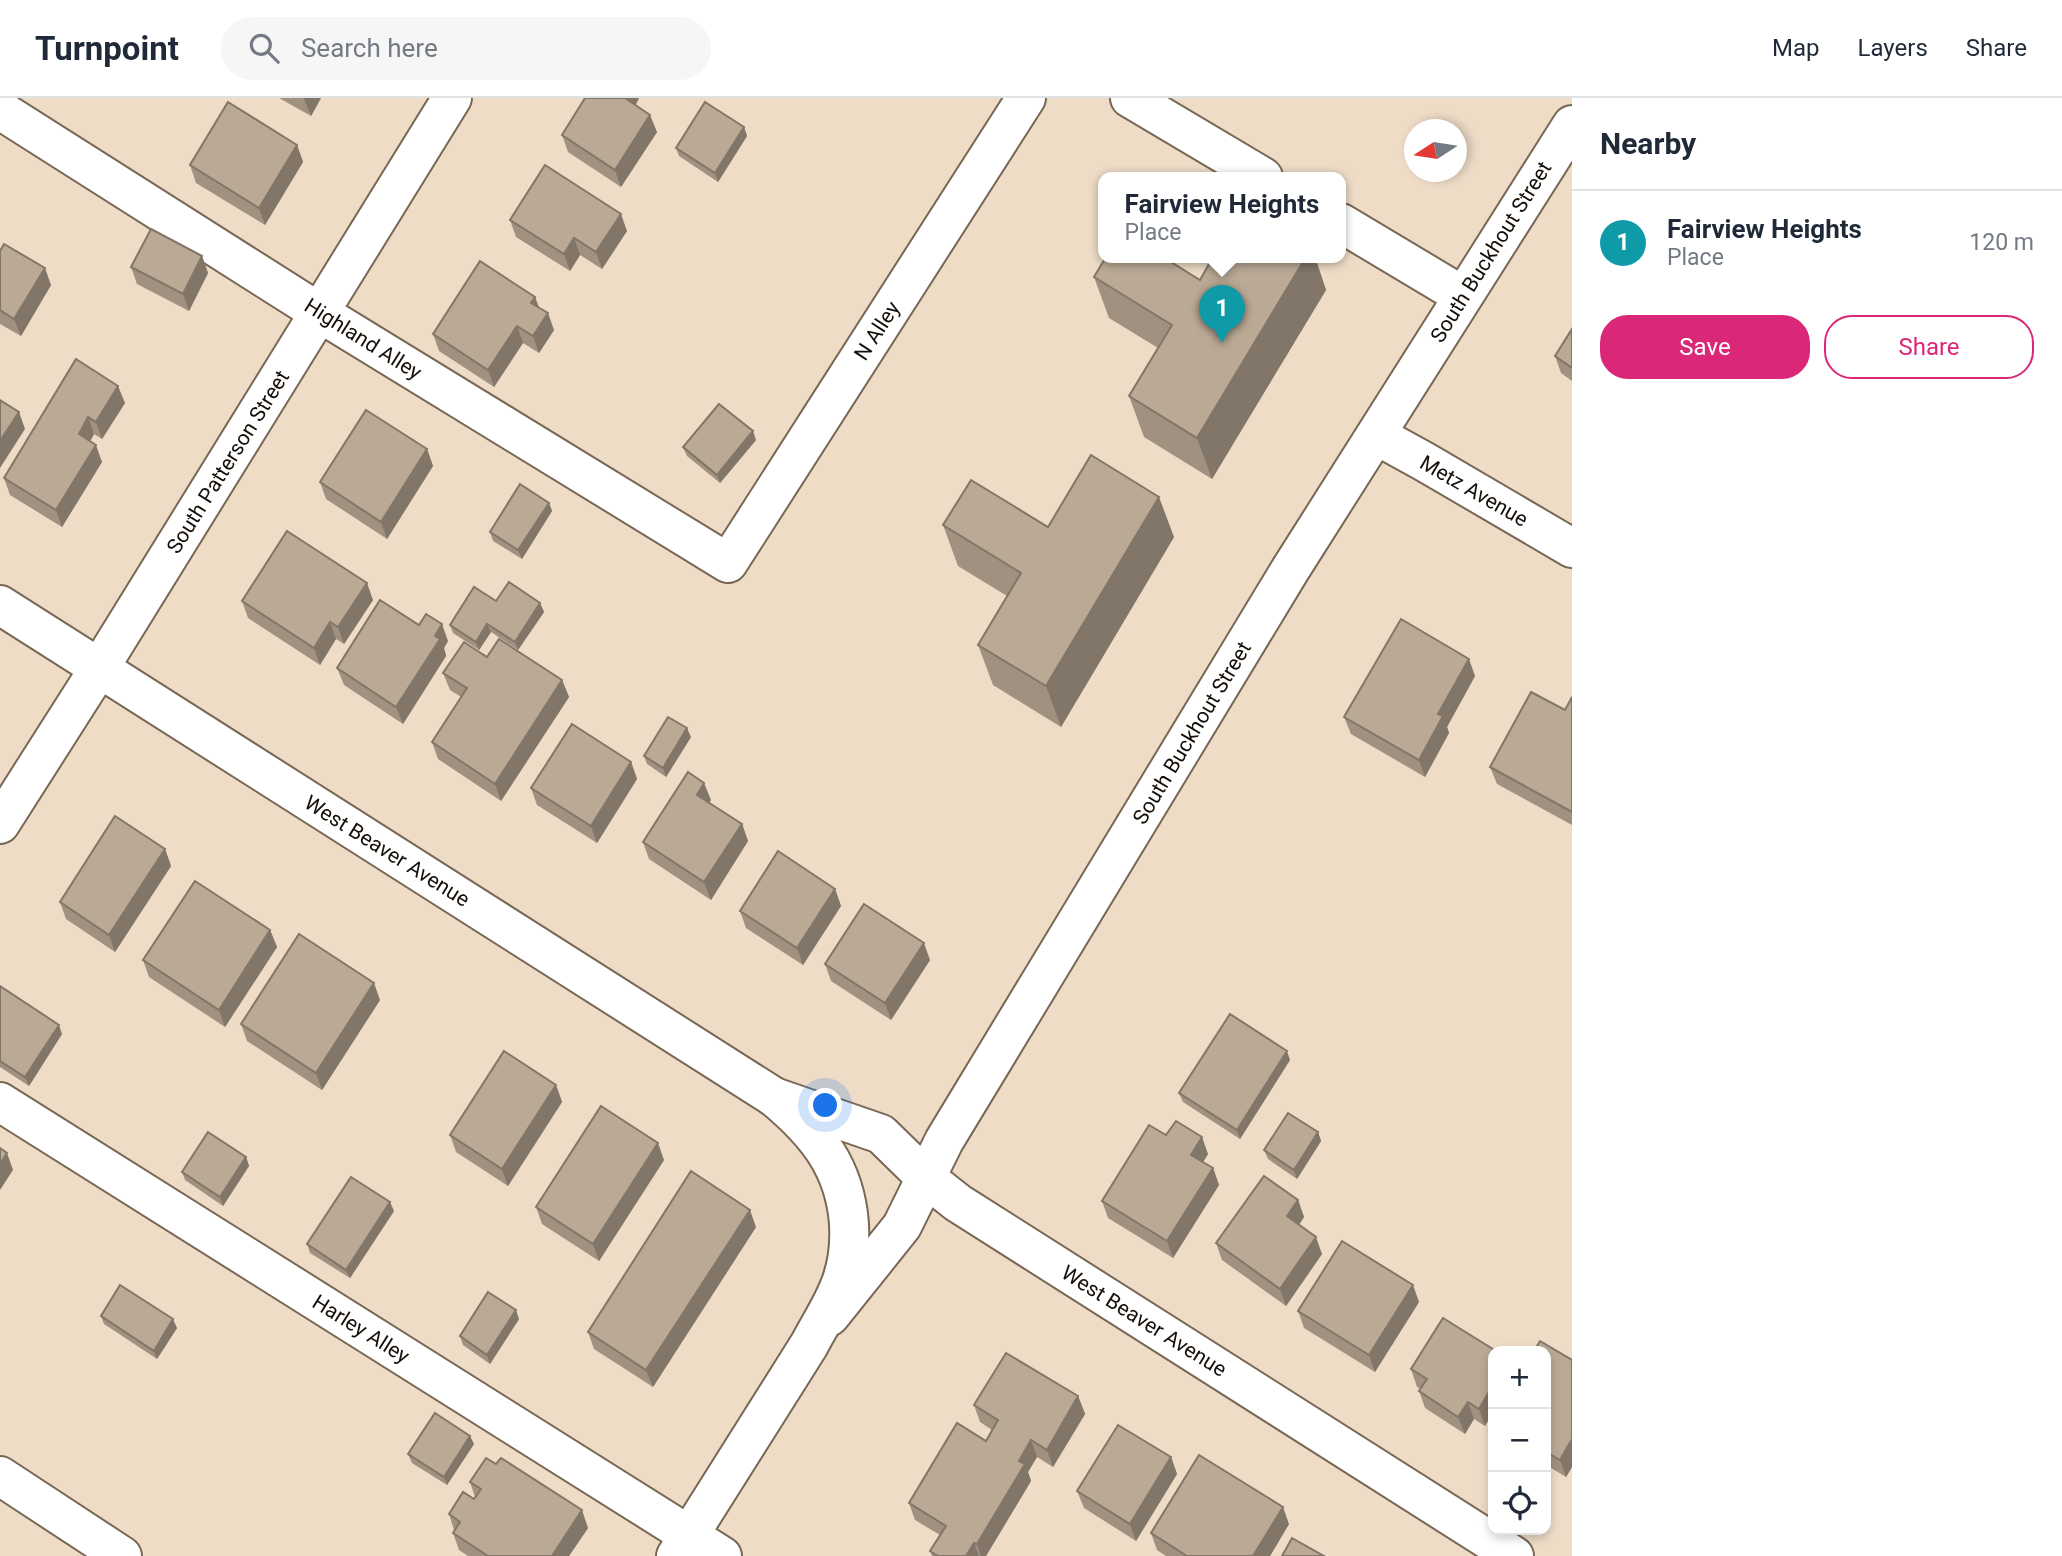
<!DOCTYPE html>
<html lang="en">
<head>
<meta charset="utf-8">
<style>
	:root { --surface:#fff; --page:#f6f6f7; --text:#1f2937; --muted:#747a83; --line:#e0e1e3; --accent:#db2777 }
	body { margin:0; font-family:Roboto,sans-serif; background:var(--page); color:var(--text) }
	.controls { position:absolute; right:21px; bottom:21px; display:grid; overflow:hidden; border-radius:14px; box-shadow:0 4px 10px #0003 }
	.controls button { width:63px; height:63px; display:grid; place-items:center; padding:0; border:0; border-bottom:2px solid var(--line); background:var(--surface); color:var(--text); font:35px sans-serif }
	.compass { position:absolute; left:1404px; top:21px; width:63px; height:63px; border-radius:50%; background:var(--surface); box-shadow:0 4px 10px #0003; rotate:258deg }
	.you { position:absolute; left:826px; top:1008px; width:24px; height:24px; margin:-18px; border:5px solid #fff; border-radius:50%; background:#1a73e8; box-shadow:0 0 0 10px #1a73e833 }
	.badge { display:grid; place-items:center; width:46px; height:46px; border-radius:50%; background:var(--accent); color:#fff; font-size:23px; font-weight:700 }
	.pin { position:absolute; translate:-50% -58px; filter:drop-shadow(0 2px 4px #0008) }
	.pin::after { content:''; position:absolute; top:37px; width:24px; height:21px; background:inherit; clip-path:polygon(0 0,100% 0,50% 100%) }
	.popup { position:absolute; left:1098px; top:74px; width:248px; height:91px; box-sizing:border-box; display:grid; place-content:center; border-radius:14px; background:var(--surface); filter:drop-shadow(0 2px 5px #0005); font-size:23px; white-space:nowrap; color:var(--muted) }
	.popup b { font-size:26px; color:var(--text) }
	.popup::after { content:''; position:absolute; left:50%; top:100%; margin-left:-14px; border:14px solid transparent; border-top-color:var(--surface) }
	.list { margin:0; padding:0; list-style:none }
	h2 { display:flex; justify-content:space-between; align-items:center; height:91px; margin:0; padding:0 28px; font-size:30px }
	h2 small { font-size:23px; font-weight:400; color:var(--muted) }
	.list li { display:grid; grid-template-columns:46px 1fr auto; gap:21px; align-items:center; box-sizing:border-box; height:105px; padding:0 28px; border-top:2px solid var(--line) }
	.list b { display:block; font-size:26px; white-space:nowrap }
	.list p { margin:0; font-size:23px; white-space:nowrap; color:var(--muted) }
	.list em { font-size:23px; font-style:normal; color:var(--muted) }
	.actions { display:flex; gap:14px; padding:21px 28px }
	.actions a { flex:1; padding:16px 0; border:2px solid var(--accent); border-radius:28px; text-align:center; font-size:24px; color:var(--accent) }
	.actions .main { background:var(--accent); color:#fff }
	.icon { flex:none; width:38px; height:38px; fill:none; stroke:currentColor; stroke-width:2; stroke-linecap:round; stroke-linejoin:round }
	.map { position:relative; flex:none; width:1572px; height:1458px; overflow:hidden }
	header { display:flex; align-items:center; gap:42px; box-sizing:border-box; height:98px; padding:0 35px; background:var(--surface); border-bottom:2px solid var(--line) }
	header strong { font-size:33px }
	nav { display:flex; gap:38px; margin-inline-start:auto; font-size:24px }
	.search { width:490px; height:63px; background:var(--page); display:flex; align-items:center; gap:18px; box-sizing:border-box; padding:0 24px; border-radius:38px; color:var(--muted); font-size:26px }
	main { display:flex }
	aside { flex:1; background:var(--surface) }
	.map>svg:first-child { display:block }
</style>
</head>
<body>
<header>
<strong>Turnpoint</strong>
<div class="search"><svg class="icon" aria-label="search" viewBox="0 0 24 24"><circle cx="10" cy="10" r="6"/><path d="M15 15l6 6"/></svg>Search here</div>
<nav><a>Map</a><a>Layers</a><a>Share</a></nav>
</header>
<main>
<div class="map">
<svg width="1572" height="1458" viewBox="0 0 1572 1458">
	<rect width="100%" height="100%" fill="#eedcc7"/>
	<g fill="none" stroke-linecap="round" stroke-linejoin="round">
		<defs>
			<g id="minor">
				<path d="M 1130,0 L 1263,79"/>
				<path d="M 0,12 L 320,215 L 728,465 L 1026,0"/>
				<path d="M 1341,125 L 1463,198"/>
				<path d="M 1376,337 L 1425,364 L 1572,450"/>
				<path d="M 0,726 L 100,569 L 452,0"/>
				<path d="M 774,999 L 881,1036 L 925,1079 L 958,1105 L 1514,1458"/>
				<path d="M 0,1004 L 722,1458"/>
				<path d="M 830,1218 L 902,1128 L 944,1043 L 1290,472 L 1572,27"/>
				<path d="M 0,1378 L 122,1458"/>
			</g>
			<path id="major" d="M 0,507 L 774,999 C 816,1034 845,1069 849,1126 C 850,1145 848,1166 841,1185 C 833,1207 820,1226 809,1247 L 676,1458"/>
		</defs>
		<use href="#minor" stroke="#776754" stroke-width="42"/>
		<use href="#major" stroke="#776754" stroke-width="42"/>
		<use href="#minor" stroke="#fff" stroke-width="38"/>
		<use href="#major" stroke="#fff" stroke-width="38"/>
	</g>
	<g fill="#a09180">
		<path d="M 279,0 L 321,0 L 311,18 Z"/>
		<path d="M 585,0 L 639,0 L 636,7 L 657,34 L 621,89 L 568,54 L 562,37 Z"/>
		<path d="M 744,29 L 747,38 L 718,84 L 679,58 L 676,50 Z"/>
		<path d="M 297,47 L 303,64 L 265,127 L 196,85 L 190,67 Z"/>
		<path d="M 510,122 L 627,133 L 602,171 L 580,157 L 570,173 L 516,139 Z"/>
		<path d="M 0,153 L 51,187 L 21,238 L 0,226 Z"/>
		<path d="M 202,158 L 208,175 L 189,213 L 137,186 L 131,169 Z"/>
		<path d="M 1213,159 L 1315,159 L 1326,192 L 1212,381 L 1144,339 L 1129,298 L 1158,250 L 1109,220 L 1094,179 L 1200,182 Z"/>
		<path d="M 535,199 L 539,209 L 554,232 L 539,255 L 523,245 L 494,289 L 439,253 L 433,236 Z"/>
		<path d="M 1572,231 L 1572,283 L 1561,275 L 1555,258 Z"/>
		<path d="M 76,261 L 125,305 L 102,341 L 94,336 L 90,343 L 102,364 L 62,429 L 10,397 L 4,380 Z"/>
		<path d="M 756,342 L 720,385 L 687,358 L 683,349 Z"/>
		<path d="M 427,351 L 433,368 L 387,441 L 326,401 L 320,384 Z"/>
		<path d="M 549,405 L 552,413 L 522,461 L 493,443 L 490,434 Z"/>
		<path d="M 943,427 L 1174,439 L 1061,629 L 993,587 L 978,547 L 1007,498 L 958,468 Z"/>
		<path d="M 373,502 L 344,546 L 336,541 L 320,567 L 248,520 L 242,503 Z"/>
		<path d="M 496,503 L 540,505 L 544,514 L 518,552 L 491,534 L 479,552 L 453,535 L 450,527 Z"/>
		<path d="M 419,527 L 448,543 L 444,550 L 446,558 L 403,626 L 344,587 L 337,570 Z"/>
		<path d="M 487,559 L 562,582 L 569,599 L 501,703 L 438,661 L 432,644 L 461,599 L 450,592 L 443,575 Z"/>
		<path d="M 1475,578 L 1447,629 L 1449,635 L 1425,679 L 1351,636 L 1344,619 Z"/>
		<path d="M 1572,599 L 1572,727 L 1497,686 L 1490,669 L 1565,612 Z"/>
		<path d="M 691,639 L 666,679 L 647,666 L 644,658 Z"/>
		<path d="M 631,664 L 637,681 L 597,745 L 537,707 L 531,690 Z"/>
		<path d="M 711,702 L 709,705 L 742,726 L 748,743 L 711,802 L 649,761 L 643,744 Z"/>
		<path d="M 165,751 L 171,768 L 115,854 L 66,821 L 60,804 Z"/>
		<path d="M 835,791 L 841,808 L 803,867 L 746,830 L 740,813 Z"/>
		<path d="M 270,832 L 277,849 L 225,929 L 149,879 L 143,862 Z"/>
		<path d="M 930,862 L 891,922 L 831,883 L 825,866 Z"/>
		<path d="M 0,888 L 62,936 L 29,988 L 0,969 Z"/>
		<path d="M 380,902 L 322,992 L 247,943 L 241,926 Z"/>
		<path d="M 1290,962 L 1240,1041 L 1183,1004 L 1179,995 Z"/>
		<path d="M 556,987 L 562,1004 L 508,1088 L 456,1054 L 450,1037 Z"/>
		<path d="M 1318,1034 L 1321,1043 L 1297,1081 L 1268,1061 L 1264,1052 Z"/>
		<path d="M 1166,1037 L 1208,1056 L 1203,1064 L 1213,1070 L 1219,1087 L 1173,1160 L 1108,1120 L 1102,1103 Z"/>
		<path d="M 246,1059 L 249,1068 L 223,1108 L 185,1082 L 182,1074 Z"/>
		<path d="M 664,1062 L 599,1163 L 542,1126 L 536,1109 Z"/>
		<path d="M 1298,1102 L 1304,1119 L 1299,1127 L 1322,1156 L 1286,1208 L 1222,1162 L 1216,1145 Z"/>
		<path d="M 394,1113 L 350,1180 L 310,1155 L 307,1146 Z"/>
		<path d="M 756,1129 L 653,1289 L 594,1251 L 588,1234 Z"/>
		<path d="M 1419,1204 L 1375,1274 L 1304,1230 L 1298,1213 Z"/>
		<path d="M 101,1218 L 177,1230 L 157,1261 L 104,1226 Z"/>
		<path d="M 519,1221 L 490,1266 L 463,1247 L 460,1238 Z"/>
		<path d="M 1493,1253 L 1493,1314 L 1485,1328 L 1474,1321 L 1465,1336 L 1425,1310 L 1419,1293 L 1421,1291 L 1417,1289 L 1411,1271 Z"/>
		<path d="M 1546,1253 L 1572,1262 L 1572,1369 L 1566,1379 L 1546,1367 Z"/>
		<path d="M 1078,1298 L 1085,1316 L 1053,1369 L 1037,1359 L 1028,1374 L 1031,1383 L 986,1458 L 932,1458 L 930,1453 L 940,1437 L 915,1422 L 909,1405 L 986,1343 L 992,1332 L 980,1324 L 974,1307 Z"/>
		<path d="M 474,1346 L 447,1387 L 412,1365 L 408,1356 Z"/>
		<path d="M 1171,1359 L 1177,1376 L 1136,1443 L 1084,1410 L 1077,1393 Z"/>
		<path d="M 470,1384 L 588,1430 L 569,1458 L 468,1458 L 459,1452 L 453,1435 L 454,1432 L 449,1416 L 475,1399 Z"/>
		<path d="M 1289,1426 L 1270,1458 L 1166,1458 L 1157,1452 L 1151,1435 Z"/>
	</g>
	<g fill="#827668">
		<path d="M 305,0 L 321,0 L 311,18 L 304,1 Z"/>
		<path d="M 624,0 L 639,0 L 630,16 Z"/>
		<path d="M 650,17 L 657,34 L 621,89 L 615,72 Z"/>
		<path d="M 744,29 L 747,38 L 718,84 L 715,75 Z"/>
		<path d="M 297,47 L 303,64 L 265,127 L 259,110 Z"/>
		<path d="M 621,116 L 627,133 L 602,171 L 596,154 Z"/>
		<path d="M 574,140 L 580,157 L 570,173 L 564,156 Z"/>
		<path d="M 202,158 L 208,175 L 189,213 L 183,196 Z"/>
		<path d="M 1306,159 L 1315,159 L 1326,192 L 1212,381 L 1197,340 Z"/>
		<path d="M 45,170 L 51,187 L 21,238 L 14,221 Z"/>
		<path d="M 535,199 L 541,216 L 531,205 Z"/>
		<path d="M 548,215 L 554,232 L 539,255 L 533,238 Z"/>
		<path d="M 517,228 L 523,245 L 494,289 L 488,272 Z"/>
		<path d="M 118,288 L 125,305 L 102,341 L 96,324 Z"/>
		<path d="M 19,314 L 25,331 L 0,370 L 0,343 Z"/>
		<path d="M 88,319 L 94,336 L 85,353 L 79,336 Z"/>
		<path d="M 753,333 L 756,342 L 720,385 L 717,377 Z"/>
		<path d="M 96,347 L 102,364 L 62,429 L 56,412 Z"/>
		<path d="M 427,351 L 433,368 L 387,441 L 381,424 Z"/>
		<path d="M 1159,399 L 1174,439 L 1061,629 L 1046,588 Z"/>
		<path d="M 549,405 L 552,413 L 522,461 L 518,452 Z"/>
		<path d="M 367,485 L 373,502 L 344,546 L 338,529 Z"/>
		<path d="M 540,505 L 544,514 L 518,552 L 515,544 Z"/>
		<path d="M 330,524 L 336,541 L 320,567 L 314,550 Z"/>
		<path d="M 442,526 L 448,543 L 444,550 L 446,558 L 403,626 L 396,609 L 435,538 Z"/>
		<path d="M 487,526 L 491,534 L 479,552 L 476,544 Z"/>
		<path d="M 1469,561 L 1475,578 L 1447,629 L 1449,635 L 1425,679 L 1419,662 L 1438,616 Z"/>
		<path d="M 562,582 L 569,599 L 501,703 L 495,686 Z"/>
		<path d="M 687,630 L 691,639 L 666,679 L 663,670 Z"/>
		<path d="M 631,664 L 637,681 L 597,745 L 591,728 Z"/>
		<path d="M 704,685 L 711,702 L 703,714 L 697,697 Z"/>
		<path d="M 742,726 L 748,743 L 711,802 L 704,784 Z"/>
		<path d="M 165,751 L 171,768 L 115,854 L 109,837 Z"/>
		<path d="M 835,791 L 841,808 L 803,867 L 797,850 Z"/>
		<path d="M 270,832 L 277,849 L 225,929 L 219,912 Z"/>
		<path d="M 924,845 L 930,862 L 891,922 L 885,905 Z"/>
		<path d="M 374,885 L 380,902 L 322,992 L 316,975 Z"/>
		<path d="M 59,927 L 62,936 L 29,988 L 25,979 Z"/>
		<path d="M 1287,953 L 1290,962 L 1240,1041 L 1237,1032 Z"/>
		<path d="M 556,987 L 562,1004 L 508,1088 L 502,1071 Z"/>
		<path d="M 1318,1034 L 1321,1043 L 1297,1081 L 1294,1072 Z"/>
		<path d="M 1202,1039 L 1208,1056 L 1197,1074 L 1191,1057 Z"/>
		<path d="M 658,1045 L 664,1062 L 599,1163 L 593,1146 Z"/>
		<path d="M 7,1055 L 13,1072 L 0,1092 L 0,1066 Z"/>
		<path d="M 246,1059 L 249,1068 L 223,1108 L 220,1099 Z"/>
		<path d="M 1213,1070 L 1219,1087 L 1173,1160 L 1167,1143 Z"/>
		<path d="M 1298,1102 L 1304,1119 L 1293,1135 L 1287,1118 Z"/>
		<path d="M 390,1104 L 394,1113 L 350,1180 L 346,1172 Z"/>
		<path d="M 750,1112 L 756,1129 L 653,1289 L 646,1272 Z"/>
		<path d="M 1316,1139 L 1322,1156 L 1286,1208 L 1280,1191 Z"/>
		<path d="M 1413,1187 L 1419,1204 L 1375,1274 L 1369,1257 Z"/>
		<path d="M 516,1212 L 519,1221 L 490,1266 L 487,1257 Z"/>
		<path d="M 173,1221 L 177,1230 L 157,1261 L 154,1253 Z"/>
		<path d="M 1493,1287 L 1493,1314 L 1485,1328 L 1479,1311 Z"/>
		<path d="M 1078,1298 L 1085,1316 L 1053,1369 L 1047,1352 Z"/>
		<path d="M 1468,1304 L 1474,1321 L 1465,1336 L 1458,1319 Z"/>
		<path d="M 470,1338 L 474,1346 L 447,1387 L 444,1379 Z"/>
		<path d="M 1572,1341 L 1572,1369 L 1566,1379 L 1560,1362 Z"/>
		<path d="M 1031,1342 L 1037,1359 L 1028,1374 L 1031,1383 L 986,1458 L 981,1458 L 977,1446 L 1019,1363 Z"/>
		<path d="M 1171,1359 L 1177,1376 L 1136,1443 L 1130,1426 Z"/>
		<path d="M 1283,1409 L 1289,1426 L 1270,1458 L 1253,1458 Z"/>
		<path d="M 582,1412 L 588,1430 L 569,1458 L 552,1458 Z"/>
		<path d="M 974,1445 L 979,1458 L 966,1458 Z"/>
	</g>
	<g fill="#baa995" stroke="#827668" stroke-width="2">
		<path d="M 585,0 L 625,0 L 650,17 L 615,72 L 562,37 Z"/>
		<path d="M 228,4 L 297,47 L 259,110 L 190,67 Z"/>
		<path d="M 705,4 L 744,29 L 715,75 L 676,50 Z"/>
		<path d="M 545,67 L 621,116 L 596,154 L 574,140 L 564,156 L 510,122 Z"/>
		<path d="M 151,131 L 202,158 L 183,196 L 131,169 Z"/>
		<path d="M 4,146 L 45,170 L 14,221 L 0,212 L 0,153 Z"/>
		<path d="M 1106,159 L 1163,159 L 1200,182 L 1213,159 L 1306,159 L 1197,340 L 1129,298 L 1172,227 L 1094,179 Z"/>
		<path d="M 480,163 L 535,199 L 531,205 L 548,215 L 533,238 L 517,228 L 488,272 L 433,236 Z"/>
		<path d="M 1572,231 L 1572,270 L 1555,258 Z"/>
		<path d="M 76,261 L 118,288 L 96,324 L 88,319 L 79,336 L 96,347 L 56,412 L 4,380 Z"/>
		<path d="M 0,302 L 19,314 L 0,343 Z"/>
		<path d="M 719,306 L 753,333 L 717,377 L 683,349 Z"/>
		<path d="M 366,312 L 427,351 L 381,424 L 320,384 Z"/>
		<path d="M 1091,357 L 1159,399 L 1046,588 L 978,547 L 1021,475 L 943,427 L 971,382 L 1048,429 Z"/>
		<path d="M 520,386 L 549,405 L 518,452 L 490,434 Z"/>
		<path d="M 287,433 L 367,485 L 338,529 L 330,524 L 314,550 L 242,503 Z"/>
		<path d="M 509,484 L 540,505 L 515,544 L 487,526 L 476,544 L 450,527 L 474,489 L 496,503 Z"/>
		<path d="M 380,502 L 419,527 L 426,516 L 442,526 L 435,538 L 440,541 L 396,609 L 337,570 Z"/>
		<path d="M 1401,521 L 1469,561 L 1438,616 L 1443,618 L 1419,662 L 1344,619 Z"/>
		<path d="M 499,541 L 562,582 L 495,686 L 432,644 L 467,590 L 443,575 L 464,544 L 487,559 Z"/>
		<path d="M 1531,594 L 1565,612 L 1572,599 L 1572,714 L 1490,669 Z"/>
		<path d="M 668,619 L 687,630 L 663,670 L 644,658 Z"/>
		<path d="M 572,626 L 631,664 L 591,728 L 531,690 Z"/>
		<path d="M 688,674 L 704,685 L 697,697 L 742,726 L 704,784 L 643,744 Z"/>
		<path d="M 115,718 L 165,751 L 109,837 L 60,804 Z"/>
		<path d="M 778,753 L 835,791 L 797,850 L 740,813 Z"/>
		<path d="M 195,783 L 270,832 L 219,912 L 143,862 Z"/>
		<path d="M 864,806 L 924,845 L 885,905 L 825,866 Z"/>
		<path d="M 299,836 L 374,885 L 316,975 L 241,926 Z"/>
		<path d="M 0,888 L 59,927 L 25,979 L 0,963 Z"/>
		<path d="M 1230,916 L 1287,953 L 1237,1032 L 1179,995 Z"/>
		<path d="M 504,953 L 556,987 L 502,1071 L 450,1037 Z"/>
		<path d="M 601,1008 L 658,1045 L 593,1146 L 536,1109 Z"/>
		<path d="M 1288,1015 L 1318,1034 L 1294,1072 L 1264,1052 Z"/>
		<path d="M 1176,1023 L 1202,1039 L 1191,1057 L 1213,1070 L 1167,1143 L 1102,1103 L 1149,1027 L 1166,1037 Z"/>
		<path d="M 208,1034 L 246,1059 L 220,1099 L 182,1074 Z"/>
		<path d="M 0,1050 L 7,1055 L 0,1066 Z"/>
		<path d="M 691,1073 L 750,1112 L 646,1272 L 588,1234 Z"/>
		<path d="M 1264,1078 L 1298,1102 L 1287,1118 L 1316,1139 L 1280,1191 L 1216,1145 Z"/>
		<path d="M 351,1079 L 390,1104 L 346,1172 L 307,1146 Z"/>
		<path d="M 1342,1143 L 1413,1187 L 1369,1257 L 1298,1213 Z"/>
		<path d="M 120,1187 L 173,1221 L 154,1253 L 101,1218 Z"/>
		<path d="M 488,1194 L 516,1212 L 487,1257 L 460,1238 Z"/>
		<path d="M 1443,1220 L 1496,1253 L 1493,1253 L 1493,1287 L 1479,1311 L 1468,1304 L 1458,1319 L 1419,1293 L 1427,1281 L 1411,1271 Z"/>
		<path d="M 1540,1243 L 1572,1262 L 1572,1341 L 1560,1362 L 1546,1354 L 1546,1253 L 1534,1253 Z"/>
		<path d="M 1006,1255 L 1078,1298 L 1047,1352 L 1031,1342 L 1019,1363 L 1025,1366 L 977,1446 L 974,1445 L 966,1458 L 938,1458 L 930,1453 L 946,1428 L 909,1405 L 957,1325 L 986,1343 L 998,1322 L 974,1307 Z"/>
		<path d="M 435,1315 L 470,1338 L 444,1379 L 408,1356 Z"/>
		<path d="M 1118,1327 L 1171,1359 L 1130,1426 L 1077,1393 Z"/>
		<path d="M 1199,1357 L 1283,1409 L 1253,1458 L 1187,1458 L 1151,1435 Z"/>
		<path d="M 486,1360 L 496,1366 L 501,1360 L 582,1412 L 552,1458 L 488,1458 L 453,1435 L 460,1424 L 449,1416 L 463,1394 L 474,1401 L 477,1397 L 481,1391 L 470,1384 Z"/>
		<path d="M 1292,1440 L 1324,1458 L 1282,1458 Z"/>
	</g>
	<g text-anchor="middle" stroke-width="5" stroke-linejoin="round" paint-order="stroke">
		<g font-size="21" fill="#150f08" stroke="#fff">
			<text transform="translate(1491 154) rotate(-58)" y="7">South Buckhout Street</text>
			<text transform="translate(877 233) rotate(-57)" y="7">N Alley</text>
			<text transform="translate(363 241) rotate(32)" y="7">Highland Alley</text>
			<text transform="translate(228 364) rotate(-58)" y="7">South Patterson Street</text>
			<text transform="translate(1474 393) rotate(30)" y="7">Metz Avenue</text>
			<text transform="translate(1192 635) rotate(-59)" y="7">South Buckhout Street</text>
			<text transform="translate(387 753) rotate(32)" y="7">West Beaver Avenue</text>
			<text transform="translate(1144 1223) rotate(32)" y="7">West Beaver Avenue</text>
			<text transform="translate(361 1231) rotate(32)" y="7">Harley Alley</text>
		</g>
	</g>
</svg>
<div class="controls">
<button>+</button>
<button>−</button>
<button><svg class="icon" aria-label="locate" viewBox="0 0 24 24"><circle cx="12" cy="12" r="6"/><path d="M12 2v4M12 18v4M2 12h4M18 12h4"/></svg></button>
</div>
<svg class="compass" viewBox="-18 -18 36 36"><path d="M0-13l5 13h-10z" fill="#e53935"/><path d="M0 13l5-13h-10z" fill="#747a83"/></svg>
<div class="you"></div>
<div class="pin badge" style="left:1222px;top:245px;background:#0f9aa8">1</div>
<div class="popup"><b>Fairview Heights</b>Place</div>
</div>
<aside>
<h2>Nearby<small></small></h2>
<ul class="list">
<li><span class="badge" style="background:#0f9aa8">1</span><div><b>Fairview Heights</b><p>Place</p></div><em>120 m</em></li>
</ul>
<div class="actions"><a class="main">Save</a><a>Share</a></div>
</aside>
</main>
</body>
</html>
